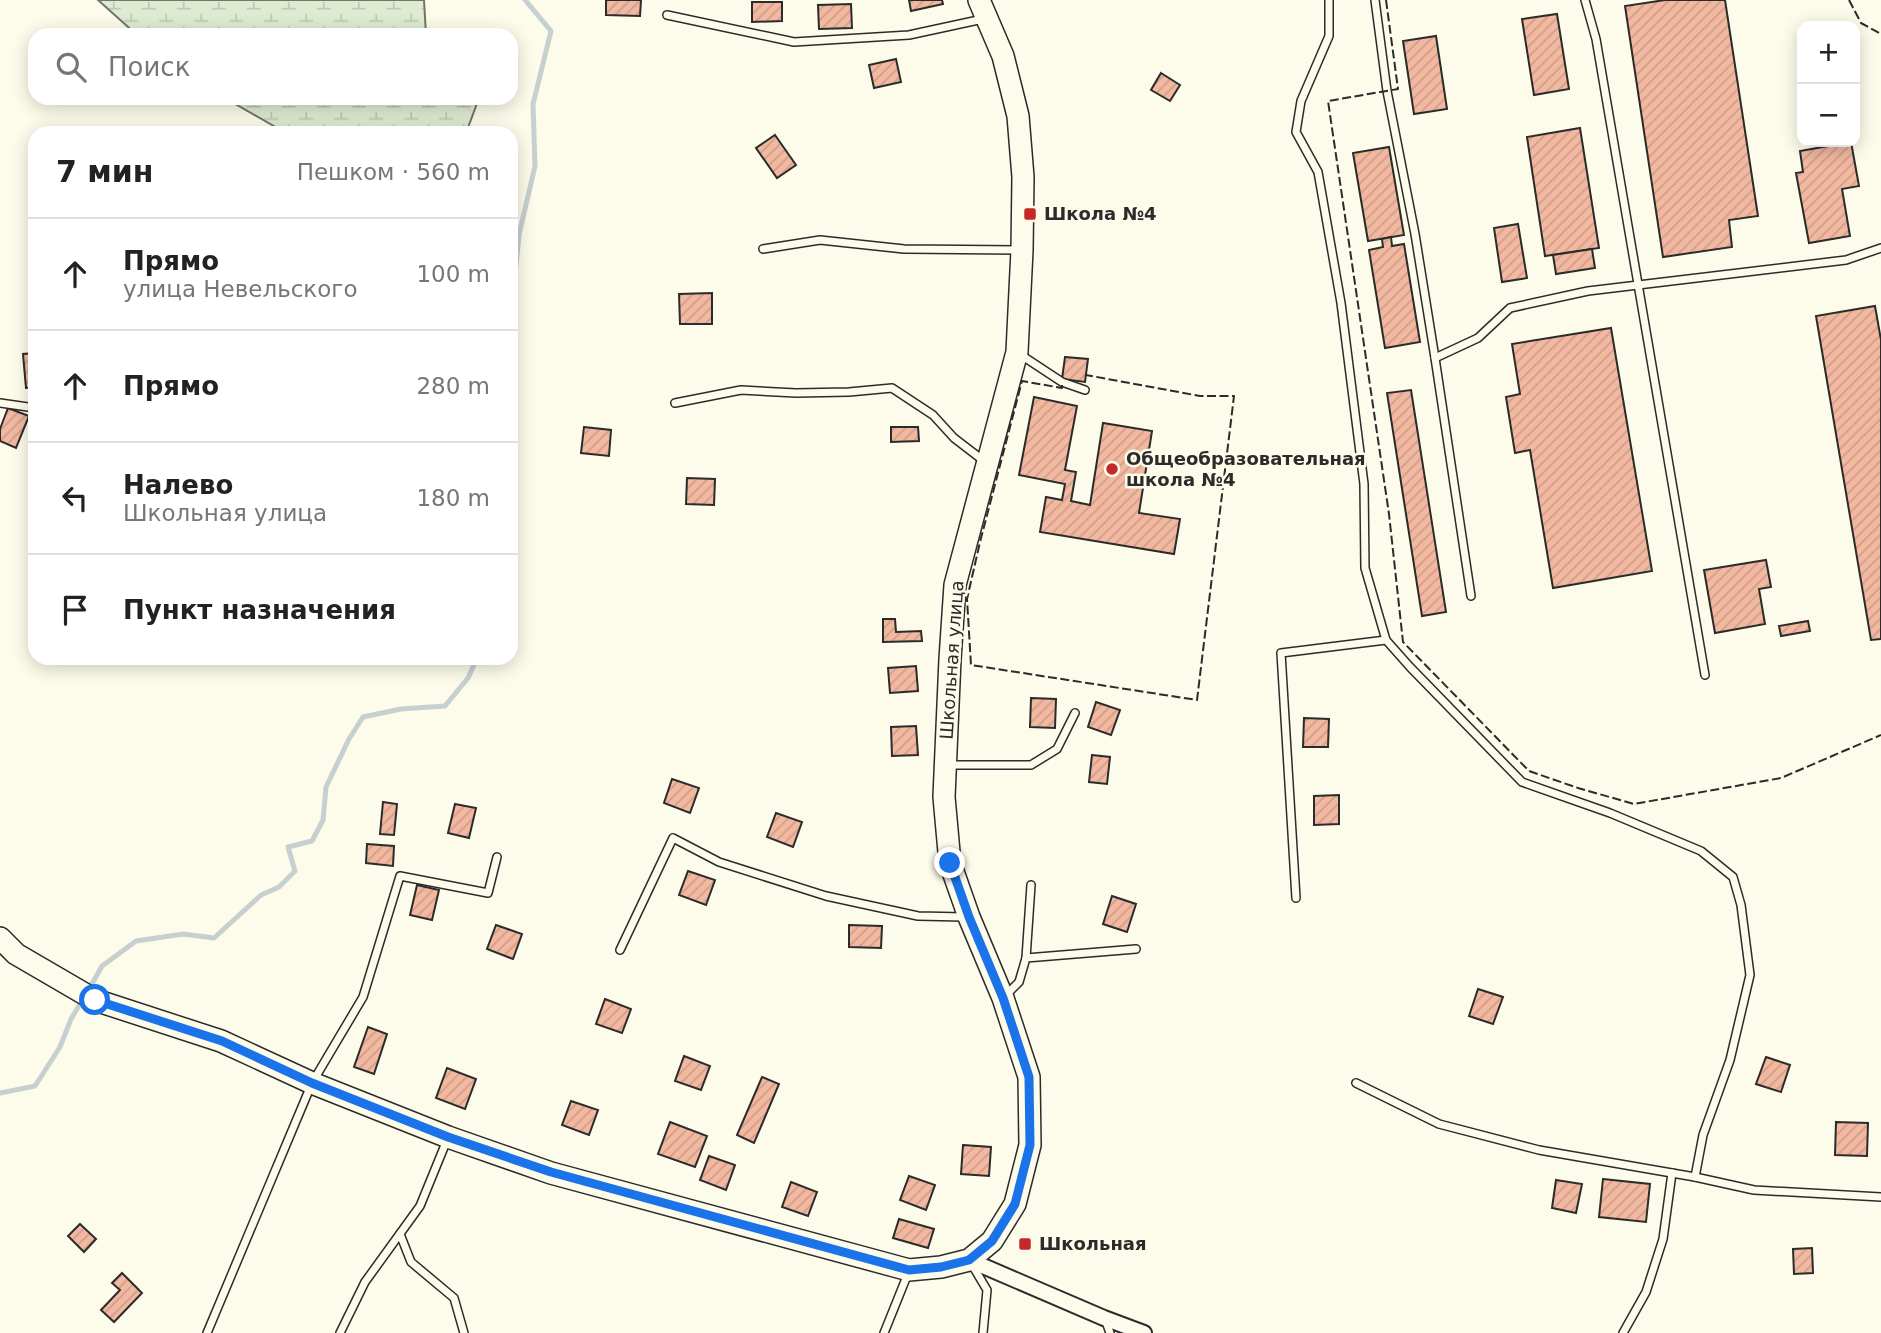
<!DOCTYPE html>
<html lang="ru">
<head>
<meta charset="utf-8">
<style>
	:root { --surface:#fff; --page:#f6f6f6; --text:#222; --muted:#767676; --line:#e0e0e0 }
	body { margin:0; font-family:"DejaVu Sans",sans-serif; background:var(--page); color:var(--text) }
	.controls { position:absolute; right:21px; top:21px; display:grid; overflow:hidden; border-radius:14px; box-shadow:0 4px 18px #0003 }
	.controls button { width:63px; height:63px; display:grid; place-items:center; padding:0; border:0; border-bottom:2px solid var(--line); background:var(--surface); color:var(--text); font:35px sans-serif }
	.stop { position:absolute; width:21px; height:21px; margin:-16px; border:5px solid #1a73e8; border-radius:50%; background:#fff }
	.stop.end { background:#1a73e8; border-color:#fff; box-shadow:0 2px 7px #0008 }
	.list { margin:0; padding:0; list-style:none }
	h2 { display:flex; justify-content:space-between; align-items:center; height:91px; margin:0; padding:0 28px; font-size:30px }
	h2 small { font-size:23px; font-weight:400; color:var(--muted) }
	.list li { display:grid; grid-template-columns:46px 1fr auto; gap:21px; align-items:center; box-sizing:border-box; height:112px; padding:0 28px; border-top:2px solid var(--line) }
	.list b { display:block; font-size:26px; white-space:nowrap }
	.list p { margin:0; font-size:23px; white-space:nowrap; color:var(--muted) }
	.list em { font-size:23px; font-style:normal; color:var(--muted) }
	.icon { flex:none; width:38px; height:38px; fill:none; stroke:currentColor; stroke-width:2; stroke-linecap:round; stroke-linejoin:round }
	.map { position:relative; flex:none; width:1881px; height:1333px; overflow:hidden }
	.search { position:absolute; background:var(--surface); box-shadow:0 4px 18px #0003; left:28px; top:28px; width:490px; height:77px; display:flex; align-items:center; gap:18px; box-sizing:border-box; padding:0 24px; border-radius:21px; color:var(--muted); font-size:26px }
	.panel { position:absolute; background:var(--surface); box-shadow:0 4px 18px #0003; left:28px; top:126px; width:490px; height:539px; border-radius:21px }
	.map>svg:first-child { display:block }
</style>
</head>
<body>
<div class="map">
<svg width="1881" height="1333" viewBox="0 0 1881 1333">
	<defs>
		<pattern id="wetland-marsh" width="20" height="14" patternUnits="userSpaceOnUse" patternTransform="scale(1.75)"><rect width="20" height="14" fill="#deebd1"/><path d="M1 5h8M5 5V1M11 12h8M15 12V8" fill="none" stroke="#bfcab4"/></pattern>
		<pattern id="building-hatch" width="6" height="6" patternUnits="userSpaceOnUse" patternTransform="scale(1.75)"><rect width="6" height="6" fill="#f2b8a0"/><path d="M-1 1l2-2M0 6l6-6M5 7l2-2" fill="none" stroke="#d09e8a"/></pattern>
	</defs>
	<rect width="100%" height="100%" fill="#fdfbea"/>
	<g fill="url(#wetland-marsh)" stroke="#74746e" stroke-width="2">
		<path d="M 98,0 L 424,0 L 426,35 L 137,35 Z"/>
		<path d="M 225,98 L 479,98 L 466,133 L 286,133 Z"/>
	</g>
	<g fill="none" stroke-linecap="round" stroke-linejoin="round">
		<g stroke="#c7d0d0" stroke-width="5">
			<path d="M 511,316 L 519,235 L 535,166 L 533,104 L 551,31 L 525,0"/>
			<path d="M 511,360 L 515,409 L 511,447"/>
			<path d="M 88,991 L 102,966 L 136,941 L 183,934 L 214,938 L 261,895 L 279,887 L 295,871 L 288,847 L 312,841 L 323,820 L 326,787 L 349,739 L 363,717 L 401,709 L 445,706 L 468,678 L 477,658"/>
			<path d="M 0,1093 L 35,1086 L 60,1047 L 71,1019 L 83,999"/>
		</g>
	</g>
	<g fill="url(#building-hatch)" stroke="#2b2b2b" stroke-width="2">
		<path d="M 606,0 L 641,0 L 640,16 L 606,15 Z"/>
		<path d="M 909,0 L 942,0 L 943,4 L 911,11 Z"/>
		<path d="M 1665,0 L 1725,0 L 1758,216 L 1729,220 L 1732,247 L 1663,257 L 1625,6 Z"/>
		<path d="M 752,2 L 782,2 L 782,21 L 752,22 Z"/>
		<path d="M 851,4 L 852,28 L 819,29 L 818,5 Z"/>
		<path d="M 1557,14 L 1569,89 L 1534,95 L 1522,19 Z"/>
		<path d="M 1436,36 L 1447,109 L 1414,114 L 1403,41 Z"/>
		<path d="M 896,59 L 901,82 L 874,88 L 869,65 Z"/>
		<path d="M 1161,73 L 1180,85 L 1170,101 L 1151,90 Z"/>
		<path d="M 1580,128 L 1599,248 L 1545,256 L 1527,137 Z"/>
		<path d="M 775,135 L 796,165 L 777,178 L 756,148 Z"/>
		<path d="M 1851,142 L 1859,186 L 1842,189 L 1850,236 L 1809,243 L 1796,173 L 1803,172 L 1800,151 Z"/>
		<path d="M 1389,147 L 1404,235 L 1368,241 L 1353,153 Z"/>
		<path d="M 1518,224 L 1527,278 L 1502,282 L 1494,228 Z"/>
		<path d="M 1391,237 L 1392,246 L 1404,244 L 1420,342 L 1385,348 L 1369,250 L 1383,247 L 1382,239 Z"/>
		<path d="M 1592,249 L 1595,268 L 1556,274 L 1553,255 Z"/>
		<path d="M 712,293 L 712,324 L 680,324 L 679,294 Z"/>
		<path d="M 1875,306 L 1881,340 L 1881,639 L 1871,640 L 1816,316 Z"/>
		<path d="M 1611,328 L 1652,571 L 1553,588 L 1530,450 L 1515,453 L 1506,397 L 1520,394 L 1512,344 Z"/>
		<path d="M 35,353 L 35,387 L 26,388 L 23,354 Z"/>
		<path d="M 1065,357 L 1088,359 L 1085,382 L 1062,379 Z"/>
		<path d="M 1411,390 L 1446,612 L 1422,616 L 1387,393 Z"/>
		<path d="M 1034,397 L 1077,406 L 1065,470 L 1076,472 L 1071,501 L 1090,505 L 1103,423 L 1152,431 L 1139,513 L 1180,519 L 1174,554 L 1040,532 L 1046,497 L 1062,500 L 1065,484 L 1019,475 Z"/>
		<path d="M 8,408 L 29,416 L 16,448 L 0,441 L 0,429 Z"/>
		<path d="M 584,427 L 611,430 L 609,456 L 581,453 Z"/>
		<path d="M 891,427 L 918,427 L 919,441 L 891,442 Z"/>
		<path d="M 687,478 L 715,479 L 714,505 L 686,504 Z"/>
		<path d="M 1766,560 L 1771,587 L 1759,589 L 1765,624 L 1715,633 L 1704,570 Z"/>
		<path d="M 883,619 L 895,619 L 896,632 L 921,631 L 922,641 L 883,642 Z"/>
		<path d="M 1808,621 L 1810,631 L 1781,636 L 1779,626 Z"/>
		<path d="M 916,666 L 918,691 L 890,693 L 888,668 Z"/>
		<path d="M 1031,698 L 1056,699 L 1055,728 L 1030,727 Z"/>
		<path d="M 1096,702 L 1120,710 L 1111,735 L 1088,727 Z"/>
		<path d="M 1304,718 L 1329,719 L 1328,747 L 1303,747 Z"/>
		<path d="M 916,726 L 918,755 L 892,756 L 891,727 Z"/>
		<path d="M 1092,755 L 1110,757 L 1107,784 L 1089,782 Z"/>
		<path d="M 672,779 L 699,788 L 690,813 L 664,803 Z"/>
		<path d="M 1339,795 L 1339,824 L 1314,825 L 1314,796 Z"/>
		<path d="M 383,802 L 397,804 L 394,835 L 380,834 Z"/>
		<path d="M 455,804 L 476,808 L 469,838 L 448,833 Z"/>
		<path d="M 776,813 L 802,822 L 793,847 L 767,837 Z"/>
		<path d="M 367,844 L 394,846 L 393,866 L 366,863 Z"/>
		<path d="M 688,871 L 715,880 L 706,905 L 679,895 Z"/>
		<path d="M 417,885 L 439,890 L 432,920 L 410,915 Z"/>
		<path d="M 1112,896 L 1136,904 L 1127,932 L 1103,924 Z"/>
		<path d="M 496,925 L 522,934 L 513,959 L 487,949 Z"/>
		<path d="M 849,925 L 882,926 L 881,948 L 849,947 Z"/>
		<path d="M 1478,989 L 1503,997 L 1493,1024 L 1469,1016 Z"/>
		<path d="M 605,999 L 631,1009 L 622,1033 L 596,1024 Z"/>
		<path d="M 368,1027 L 387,1034 L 374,1074 L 354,1067 Z"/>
		<path d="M 684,1056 L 710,1066 L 701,1090 L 675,1081 Z"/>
		<path d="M 1766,1057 L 1790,1065 L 1781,1092 L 1756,1084 Z"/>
		<path d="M 447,1068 L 476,1079 L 465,1109 L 436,1098 Z"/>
		<path d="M 762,1077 L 779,1084 L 754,1143 L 737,1135 Z"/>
		<path d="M 571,1101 L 598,1110 L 589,1135 L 562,1125 Z"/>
		<path d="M 670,1122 L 707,1136 L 695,1167 L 658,1154 Z"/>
		<path d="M 1836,1122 L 1868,1123 L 1867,1156 L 1835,1155 Z"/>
		<path d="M 963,1145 L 991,1147 L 989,1176 L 961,1174 Z"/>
		<path d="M 709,1156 L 735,1165 L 726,1190 L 700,1180 Z"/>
		<path d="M 909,1176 L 935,1185 L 926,1210 L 900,1200 Z"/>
		<path d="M 1603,1179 L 1650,1184 L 1646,1222 L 1599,1217 Z"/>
		<path d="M 1556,1180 L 1582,1184 L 1576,1213 L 1552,1208 Z"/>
		<path d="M 791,1182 L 817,1192 L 808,1216 L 782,1207 Z"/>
		<path d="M 899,1219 L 934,1229 L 928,1248 L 893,1238 Z"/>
		<path d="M 80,1224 L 96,1239 L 84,1252 L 68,1236 Z"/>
		<path d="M 1812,1248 L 1813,1273 L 1794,1274 L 1793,1249 Z"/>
		<path d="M 122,1273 L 142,1293 L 114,1322 L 101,1310 L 120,1290 L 112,1283 Z"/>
	</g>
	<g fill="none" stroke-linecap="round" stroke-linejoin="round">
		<defs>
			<g id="lane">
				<path d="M 1329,0 L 1329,36 L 1301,101 L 1296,132 L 1318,172 L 1341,303 L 1364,484 L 1365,568 L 1386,640 L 1410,667 L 1522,782 L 1610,813 L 1701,851 L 1733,877 L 1741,905 L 1750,975 L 1730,1060 L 1703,1135 L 1695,1177"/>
				<path d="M 1375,0 L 1387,91 L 1415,234 L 1435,358"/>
				<path d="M 1585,0 L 1596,39 L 1705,675"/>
				<path d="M 667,15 L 794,42 L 909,35 L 983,19"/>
				<path d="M 763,249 L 820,240 L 904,249 L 1018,250"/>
				<path d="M 1021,355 L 1062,382 L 1085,390"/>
				<path d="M 0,403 L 35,408"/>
				<path d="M 675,403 L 741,390 L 796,393 L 849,392 L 892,388 L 933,415 L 954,438 L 984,461"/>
				<path d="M 1471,596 L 1435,358 L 1478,338 L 1510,308 L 1588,291 L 1846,260 L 1881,248"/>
				<path d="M 949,765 L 1031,765 L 1057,749 L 1075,713"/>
				<path d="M 1296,898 L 1281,653 L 1386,640"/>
				<path d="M 620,950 L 673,838 L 719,862 L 826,896 L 918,916 L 964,917"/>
				<path d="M 1026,958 L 1031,885"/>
				<path d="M 1004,997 L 1019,982 L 1026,958 L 1136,949"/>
				<path d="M 1356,1083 L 1439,1124 L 1539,1150 L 1695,1177 L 1754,1190 L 1881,1197"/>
				<path d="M 400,1234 L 411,1262 L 454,1298 L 464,1333"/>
				<path d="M 971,1263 L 987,1290 L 983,1333"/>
				<path d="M 1105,1319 L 1110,1333"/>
				<path d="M 207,1333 L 312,1083 L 363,997 L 400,876 L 488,893 L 497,857"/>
				<path d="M 340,1333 L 365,1282 L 420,1206 L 447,1140"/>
				<path d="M 884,1333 L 909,1271"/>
				<path d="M 1623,1333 L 1646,1292 L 1663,1239 L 1672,1173"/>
			</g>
			<path id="street" d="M 969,1260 L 1104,1318 L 1144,1333"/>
			<path id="secondary" d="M 0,938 L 16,954 L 95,1000 L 221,1041 L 312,1083 L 448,1137 L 551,1173 L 909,1270 L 941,1267 L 969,1260 L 992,1241 L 1015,1204 L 1030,1145 L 1029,1077 L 1003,998 L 969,917 L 950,863 L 944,797 L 950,659 L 955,585 L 1017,352 L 1022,250 L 1023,177 L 1018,116 L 1003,56 L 979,0"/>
		</defs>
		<use href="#lane" stroke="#2b2b2b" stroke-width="10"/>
		<use href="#street" stroke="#2b2b2b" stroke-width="18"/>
		<use href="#secondary" stroke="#2b2b2b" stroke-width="24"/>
		<use href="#lane" stroke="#fdfbea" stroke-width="7"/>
		<use href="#street" stroke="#fdfbea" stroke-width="14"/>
		<use href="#secondary" stroke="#fdfbea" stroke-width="21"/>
		<g stroke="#2b2b2b" stroke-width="2" stroke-dasharray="9 3.5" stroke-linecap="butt">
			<path d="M 1386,0 L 1398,89 L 1328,101 L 1389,514 L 1403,642 L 1529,771 L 1578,788 L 1634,804 L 1781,778 L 1881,735"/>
			<path d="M 1849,0 L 1861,23 L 1881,34"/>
			<path d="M 1062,385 L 1062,388 L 1022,381 L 980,542 L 967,599 L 971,665 L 1197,700 L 1234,396 L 1200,396 L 1086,375"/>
		</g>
	</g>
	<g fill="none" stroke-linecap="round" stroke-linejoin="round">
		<path stroke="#1a73e8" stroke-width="9" d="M 95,1000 L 222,1041 L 312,1083 L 448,1137 L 551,1172 L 909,1270 L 941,1267 L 969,1260 L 992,1241 L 1015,1204 L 1030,1145 L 1029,1077 L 1003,998 L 969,917 L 950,863"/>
	</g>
	<g fill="#c62828" stroke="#fdfbea" stroke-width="2.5">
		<rect x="1023" y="207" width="14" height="14" rx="3.5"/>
		<circle cx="1112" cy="469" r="7"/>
		<rect x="1018" y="1237" width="14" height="14" rx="3.5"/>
	</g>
	<g text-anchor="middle" stroke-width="5" stroke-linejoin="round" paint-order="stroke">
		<g font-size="18" font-weight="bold" fill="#2b2b2b" stroke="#fdfbea" text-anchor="start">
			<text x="1044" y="220">Школа №4</text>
			<text x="1126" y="465">Общеобразовательная<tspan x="1126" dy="21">школа №4</tspan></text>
			<text x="1039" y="1250">Школьная</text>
		</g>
		<g font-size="18" fill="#2b2b2b" stroke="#fdfbea">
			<text transform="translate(952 660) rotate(-86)" y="6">Школьная улица</text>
		</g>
	</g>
</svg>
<div class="controls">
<button>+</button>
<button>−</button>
</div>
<div class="stop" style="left:95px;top:1000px"></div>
<div class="stop end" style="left:950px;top:863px"></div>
<div class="search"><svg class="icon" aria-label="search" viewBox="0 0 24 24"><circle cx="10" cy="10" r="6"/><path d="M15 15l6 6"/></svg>Поиск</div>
<section class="panel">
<h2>7 мин<small>Пешком · 560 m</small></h2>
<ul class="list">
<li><svg class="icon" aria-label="ahead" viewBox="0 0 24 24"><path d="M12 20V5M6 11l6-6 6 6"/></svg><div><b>Прямо</b><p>улица Невельского</p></div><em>100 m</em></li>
<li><svg class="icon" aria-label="ahead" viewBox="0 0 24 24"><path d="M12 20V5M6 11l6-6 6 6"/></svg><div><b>Прямо</b></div><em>280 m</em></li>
<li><svg class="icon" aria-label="left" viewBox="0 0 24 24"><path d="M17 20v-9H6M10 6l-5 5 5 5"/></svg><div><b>Налево</b><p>Школьная улица</p></div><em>180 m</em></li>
<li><svg class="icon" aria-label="arrive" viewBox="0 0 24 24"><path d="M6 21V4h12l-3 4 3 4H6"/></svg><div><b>Пункт назначения</b></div></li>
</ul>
</section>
</div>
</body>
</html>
